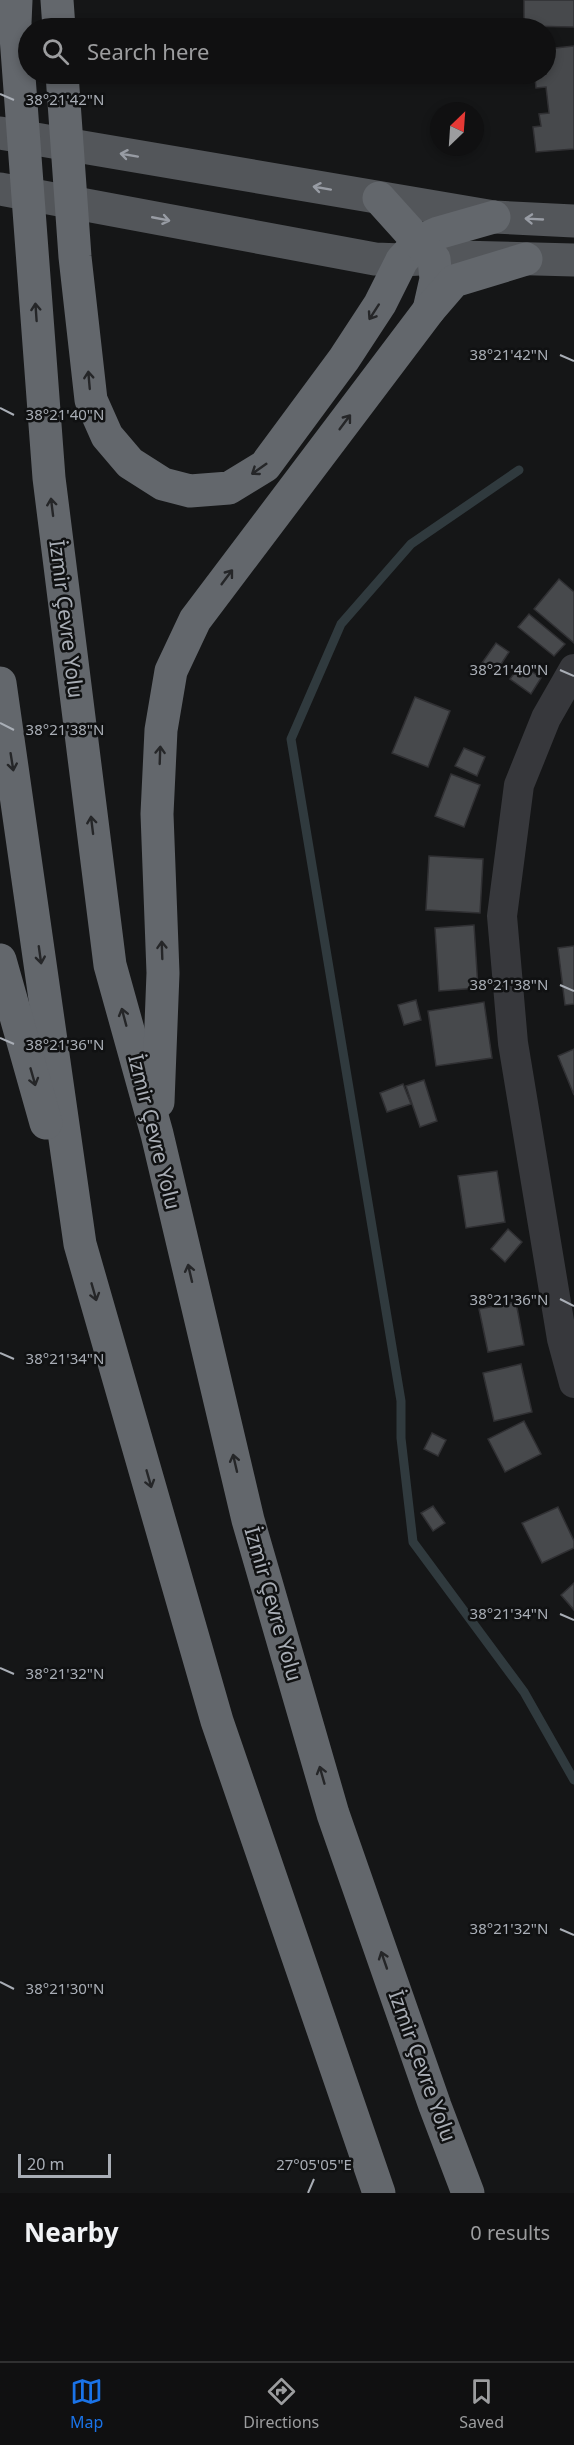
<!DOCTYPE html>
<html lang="en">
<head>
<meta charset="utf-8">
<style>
	:root { --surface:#101011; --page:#1e1e1f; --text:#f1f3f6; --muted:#9c9d9f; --line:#303031; --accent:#1a73e8 }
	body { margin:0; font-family:"Noto Sans",sans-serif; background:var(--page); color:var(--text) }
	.compass { position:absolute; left:430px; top:102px; width:54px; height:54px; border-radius:50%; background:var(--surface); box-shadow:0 3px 9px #0003; rotate:25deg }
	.scale { position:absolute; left:18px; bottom:15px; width:93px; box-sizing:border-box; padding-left:6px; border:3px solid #a9aeb6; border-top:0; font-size:16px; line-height:21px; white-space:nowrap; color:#a9aeb6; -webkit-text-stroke:4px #101112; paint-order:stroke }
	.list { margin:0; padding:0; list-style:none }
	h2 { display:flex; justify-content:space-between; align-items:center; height:78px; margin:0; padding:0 24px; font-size:26px }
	h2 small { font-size:20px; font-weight:400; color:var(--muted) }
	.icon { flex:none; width:33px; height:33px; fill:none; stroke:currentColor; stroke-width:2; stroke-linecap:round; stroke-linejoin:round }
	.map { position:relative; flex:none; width:574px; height:2193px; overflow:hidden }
	.search { position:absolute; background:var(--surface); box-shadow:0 3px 9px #0003; left:18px; right:18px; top:18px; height:66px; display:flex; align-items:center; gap:15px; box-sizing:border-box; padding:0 21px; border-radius:33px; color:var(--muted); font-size:22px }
	.sheet { height:168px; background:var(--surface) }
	nav { display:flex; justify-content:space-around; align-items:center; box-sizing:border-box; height:84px; border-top:2px solid var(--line); background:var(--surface); font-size:16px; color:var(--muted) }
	nav a { display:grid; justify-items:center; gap:3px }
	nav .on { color:var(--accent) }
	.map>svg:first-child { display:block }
</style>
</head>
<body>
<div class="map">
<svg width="574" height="2193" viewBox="0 0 574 2193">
	<rect width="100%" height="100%" fill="#151617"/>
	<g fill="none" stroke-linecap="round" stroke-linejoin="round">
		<path stroke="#303a3e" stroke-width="9" d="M 519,470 L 411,544 L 341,624 L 291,739 L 401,1401 L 401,1438 L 413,1542 L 524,1692 L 574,1780"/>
	</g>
	<g fill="#47494c" stroke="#303033" stroke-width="1.5">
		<path d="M 524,0 L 574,0 L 574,27 L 524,26 Z"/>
		<path d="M 574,46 L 574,149 L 536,152 L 533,127 L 541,126 L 539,114 L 549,113 L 546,87 L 536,88 L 535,78 L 528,78 L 527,74 L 546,74 L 546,49 Z"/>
		<path d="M 559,579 L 574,592 L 574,643 L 534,609 Z"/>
		<path d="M 529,614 L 565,644 L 554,656 L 518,627 Z"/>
		<path d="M 496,643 L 509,652 L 496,672 L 482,663 Z"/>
		<path d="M 521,664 L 541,678 L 531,694 L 510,679 Z"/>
		<path d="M 415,697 L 450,711 L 428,767 L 392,753 Z"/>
		<path d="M 464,748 L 485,757 L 477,776 L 455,766 Z"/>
		<path d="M 451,774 L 480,785 L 464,827 L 435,816 Z"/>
		<path d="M 429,856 L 483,859 L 480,913 L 426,910 Z"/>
		<path d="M 474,925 L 478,988 L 439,991 L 435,928 Z"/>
		<path d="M 574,946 L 574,1004 L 565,1005 L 558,948 Z"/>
		<path d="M 416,1000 L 421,1020 L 404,1025 L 398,1005 Z"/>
		<path d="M 484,1002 L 492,1058 L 436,1066 L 428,1011 Z"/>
		<path d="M 574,1049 L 574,1095 L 558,1056 Z"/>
		<path d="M 424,1080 L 437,1121 L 420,1127 L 406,1086 Z"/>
		<path d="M 403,1084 L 411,1104 L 387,1112 L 380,1093 Z"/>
		<path d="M 497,1171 L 505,1222 L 466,1228 L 458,1176 Z"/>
		<path d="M 508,1229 L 522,1242 L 505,1262 L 491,1249 Z"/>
		<path d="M 516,1302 L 524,1345 L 488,1352 L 479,1309 Z"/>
		<path d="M 521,1364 L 532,1412 L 494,1421 L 483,1373 Z"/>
		<path d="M 524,1421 L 541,1454 L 505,1472 L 488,1439 Z"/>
		<path d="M 432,1433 L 446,1440 L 438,1456 L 424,1449 Z"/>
		<path d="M 433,1506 L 445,1523 L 433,1531 L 421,1513 Z"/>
		<path d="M 558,1507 L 574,1541 L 574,1548 L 542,1563 L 522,1523 Z"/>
		<path d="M 574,1583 L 574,1610 L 561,1595 Z"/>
	</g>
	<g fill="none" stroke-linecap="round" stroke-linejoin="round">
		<path stroke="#37383c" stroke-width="30" d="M 574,669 L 546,718 L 519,785 L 502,916 L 513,1043 L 562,1339 L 574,1383"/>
		<g stroke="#53565a" stroke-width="33">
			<path d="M 0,133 L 494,217 L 574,221"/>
			<path d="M 0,189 L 375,259 L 402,260 L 458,257 L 574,260"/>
		</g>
		<g stroke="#63676c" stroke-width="33">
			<path d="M 16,0 L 15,23 L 49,478 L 110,965 L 157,1134 L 248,1520 L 333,1814 L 435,2106 L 468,2193"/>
			<path d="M 57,0 L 59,28"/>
			<path d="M 62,74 L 75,257 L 91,400 L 107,436 L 130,463 L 163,484 L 190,491 L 229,488 L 265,466 L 344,359 L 380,304 L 402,260 L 420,241 L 438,233 L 494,217"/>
			<path d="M 379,198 L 434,259 L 436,279 L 429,310"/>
			<path d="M 0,683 L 80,1244 L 217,1721 L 379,2193"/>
			<path d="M 0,960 L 46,1123"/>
			<path d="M 158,1102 L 163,973 L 157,814 L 161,730 L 171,671 L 195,620 L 429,310 L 454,281 L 526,259"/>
		</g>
	</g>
	<defs><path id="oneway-shaft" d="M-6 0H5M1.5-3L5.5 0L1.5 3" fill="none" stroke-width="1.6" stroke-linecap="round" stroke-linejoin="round" transform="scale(1.5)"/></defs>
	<g stroke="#989ca4">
		<use href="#oneway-shaft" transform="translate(129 155) rotate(-170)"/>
		<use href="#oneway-shaft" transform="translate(322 188) rotate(-170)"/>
		<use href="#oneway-shaft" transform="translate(161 219) rotate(11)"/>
		<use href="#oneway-shaft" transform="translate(534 219) rotate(-177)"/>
	</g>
	<g stroke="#252628">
		<use href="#oneway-shaft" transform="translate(36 312) rotate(-94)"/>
		<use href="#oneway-shaft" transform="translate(374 312) rotate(123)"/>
		<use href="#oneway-shaft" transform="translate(89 380) rotate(-95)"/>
		<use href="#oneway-shaft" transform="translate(345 422) rotate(-53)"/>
		<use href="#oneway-shaft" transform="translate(259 469) rotate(145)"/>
		<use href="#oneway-shaft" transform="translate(52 507) rotate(-97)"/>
		<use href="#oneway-shaft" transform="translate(227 577) rotate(-53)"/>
		<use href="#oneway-shaft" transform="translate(160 755) rotate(-88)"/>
		<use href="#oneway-shaft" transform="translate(12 762) rotate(81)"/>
		<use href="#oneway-shaft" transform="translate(92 825) rotate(-97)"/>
		<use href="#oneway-shaft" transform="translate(162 950) rotate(-92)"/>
		<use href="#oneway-shaft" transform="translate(40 955) rotate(82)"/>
		<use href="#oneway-shaft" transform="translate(124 1017) rotate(-105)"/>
		<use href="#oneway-shaft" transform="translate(33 1077) rotate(74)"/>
		<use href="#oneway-shaft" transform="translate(190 1273) rotate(-103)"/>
		<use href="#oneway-shaft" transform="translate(94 1292) rotate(74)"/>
		<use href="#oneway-shaft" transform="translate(235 1463) rotate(-103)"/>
		<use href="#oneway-shaft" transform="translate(149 1479) rotate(74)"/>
		<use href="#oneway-shaft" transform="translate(322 1775) rotate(-106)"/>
		<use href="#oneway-shaft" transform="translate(384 1960) rotate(-109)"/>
	</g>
	<path fill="none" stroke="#a9aeb6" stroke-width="2" d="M 0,94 L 14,100M 560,355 L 574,361M 0,408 L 14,415M 560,670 L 574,676M 0,723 L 14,730M 560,985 L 574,991M 0,1038 L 14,1044M 560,1299 L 574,1306M 0,1353 L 14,1359M 560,1614 L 574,1620M 0,1668 L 14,1674M 560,1929 L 574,1935M 0,1982 L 14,1989M 308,2193 L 314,2179"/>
	<g text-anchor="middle" stroke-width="5" stroke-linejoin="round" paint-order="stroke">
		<g font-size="21" fill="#a9aeb6" stroke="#101112">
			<text transform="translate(66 619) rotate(83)" y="7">İzmir Çevre Yolu</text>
			<text transform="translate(154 1132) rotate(76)" y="7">İzmir Çevre Yolu</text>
			<text transform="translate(273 1604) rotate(74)" y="7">İzmir Çevre Yolu</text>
			<text transform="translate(422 2066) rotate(70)" y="7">İzmir Çevre Yolu</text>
		</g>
	</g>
	<g font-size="15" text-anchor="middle" fill="#a9aeb6" stroke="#101112" stroke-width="5" stroke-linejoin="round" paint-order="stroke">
		<text x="65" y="105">38°21'42"N</text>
		<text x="509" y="360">38°21'42"N</text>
		<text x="65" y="420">38°21'40"N</text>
		<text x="509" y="675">38°21'40"N</text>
		<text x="65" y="735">38°21'38"N</text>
		<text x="509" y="990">38°21'38"N</text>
		<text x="65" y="1050">38°21'36"N</text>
		<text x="509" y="1305">38°21'36"N</text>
		<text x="65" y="1364">38°21'34"N</text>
		<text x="509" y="1619">38°21'34"N</text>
		<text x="65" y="1679">38°21'32"N</text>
		<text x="509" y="1934">38°21'32"N</text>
		<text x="65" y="1994">38°21'30"N</text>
		<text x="314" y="2170">27°05'05"E</text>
	</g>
</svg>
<svg class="compass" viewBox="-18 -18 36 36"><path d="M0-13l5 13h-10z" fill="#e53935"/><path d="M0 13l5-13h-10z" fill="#9c9d9f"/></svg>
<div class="scale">20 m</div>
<div class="search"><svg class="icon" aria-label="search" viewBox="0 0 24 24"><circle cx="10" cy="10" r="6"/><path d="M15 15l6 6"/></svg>Search here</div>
</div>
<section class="sheet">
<h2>Nearby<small>0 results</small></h2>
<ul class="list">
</ul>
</section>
<nav>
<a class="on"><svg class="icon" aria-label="map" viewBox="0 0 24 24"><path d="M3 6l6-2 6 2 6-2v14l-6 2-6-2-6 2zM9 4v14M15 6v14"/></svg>Map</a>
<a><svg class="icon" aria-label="directions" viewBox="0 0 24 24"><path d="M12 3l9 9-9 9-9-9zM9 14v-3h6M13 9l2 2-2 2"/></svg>Directions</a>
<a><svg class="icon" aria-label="saved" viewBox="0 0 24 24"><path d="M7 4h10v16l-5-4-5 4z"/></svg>Saved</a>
</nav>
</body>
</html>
